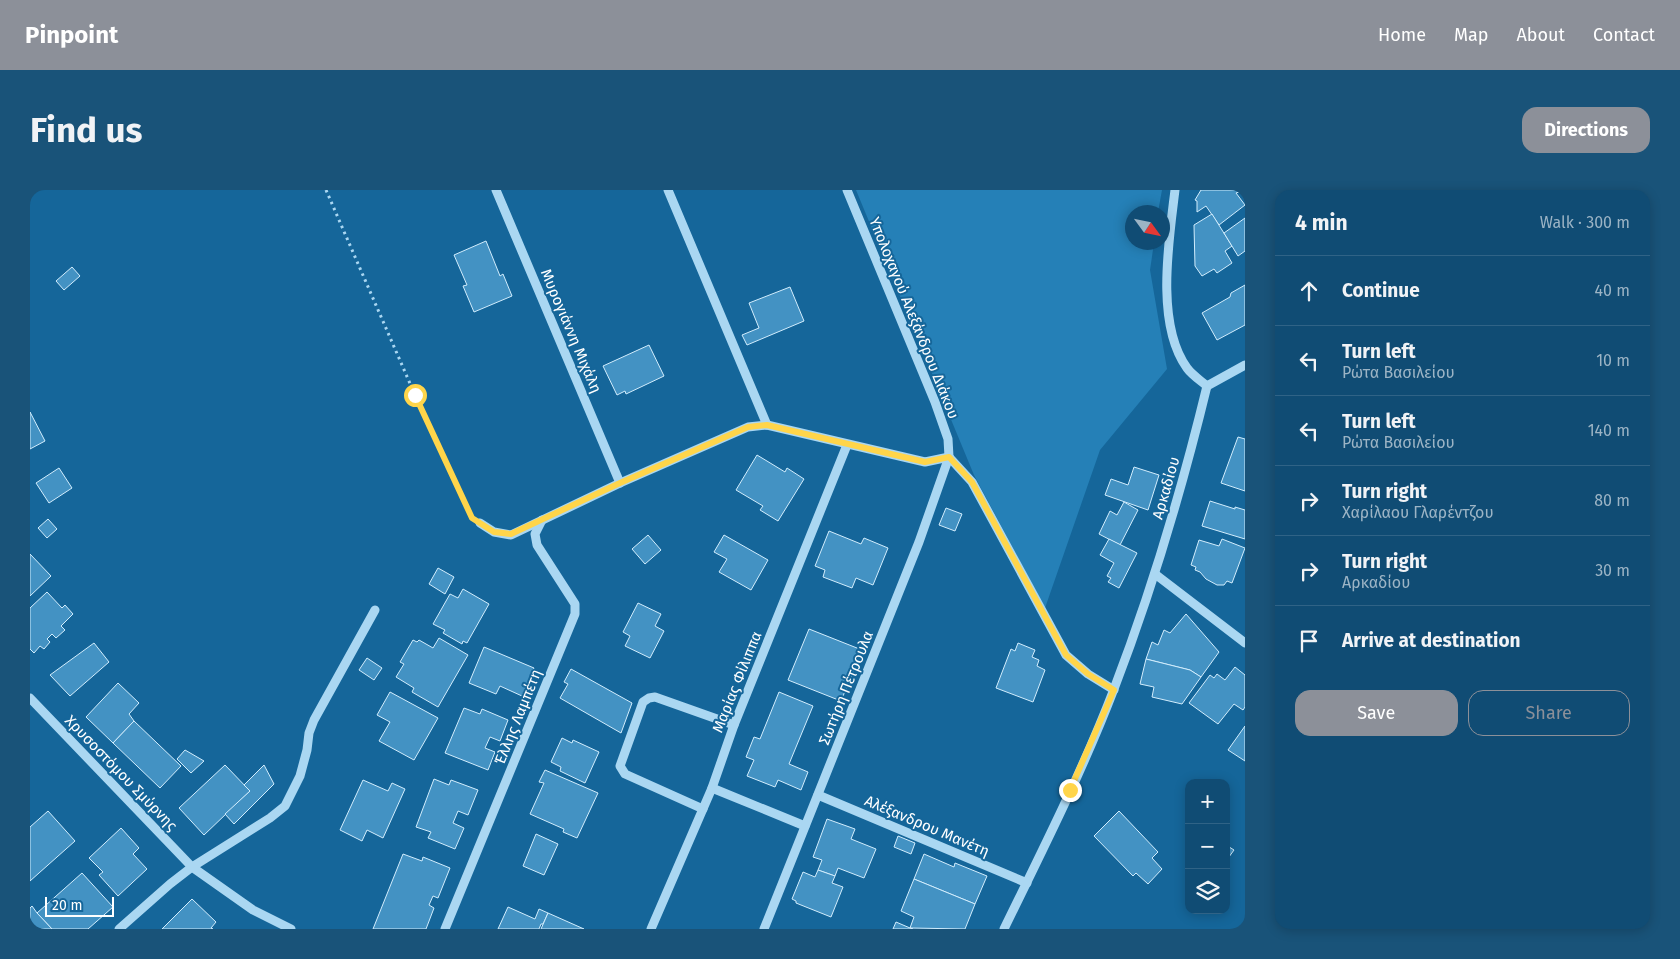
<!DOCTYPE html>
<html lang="en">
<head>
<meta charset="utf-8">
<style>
	:root { --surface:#104c74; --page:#195379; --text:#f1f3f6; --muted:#9cb4c5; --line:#306386; --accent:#8c9099 }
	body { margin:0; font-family:"Fira Sans",sans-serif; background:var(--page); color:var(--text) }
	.controls { position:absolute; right:15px; bottom:15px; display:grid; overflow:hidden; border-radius:10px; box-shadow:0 2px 12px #0003 }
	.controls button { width:45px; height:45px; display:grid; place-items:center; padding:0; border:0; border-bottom:1px solid var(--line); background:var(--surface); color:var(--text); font:25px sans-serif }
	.compass { position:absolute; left:1095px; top:15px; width:45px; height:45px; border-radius:50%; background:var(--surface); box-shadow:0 2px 12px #0003; rotate:123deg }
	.scale { position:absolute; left:15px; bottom:12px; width:69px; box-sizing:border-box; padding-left:5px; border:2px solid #fff; border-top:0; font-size:14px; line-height:18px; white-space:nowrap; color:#fff; -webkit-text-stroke:4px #15669a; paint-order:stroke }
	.stop { position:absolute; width:15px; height:15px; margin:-11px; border:4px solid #ffd54a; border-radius:50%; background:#fff }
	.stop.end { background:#ffd54a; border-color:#fff; box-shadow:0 1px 5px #0008 }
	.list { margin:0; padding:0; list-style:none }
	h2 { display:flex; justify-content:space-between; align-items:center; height:65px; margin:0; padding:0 20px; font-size:21px }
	h2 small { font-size:16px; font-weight:400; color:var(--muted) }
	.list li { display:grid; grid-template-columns:32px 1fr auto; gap:15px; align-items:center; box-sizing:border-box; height:70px; padding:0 20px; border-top:1px solid var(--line) }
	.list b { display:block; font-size:19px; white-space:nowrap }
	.list p { margin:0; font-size:16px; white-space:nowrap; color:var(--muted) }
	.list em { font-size:16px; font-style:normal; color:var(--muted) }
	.actions { display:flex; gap:10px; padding:15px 20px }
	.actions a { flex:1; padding:11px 0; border:1px solid var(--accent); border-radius:15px; text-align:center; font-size:18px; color:var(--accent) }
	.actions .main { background:var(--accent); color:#fff }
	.icon { flex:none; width:28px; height:28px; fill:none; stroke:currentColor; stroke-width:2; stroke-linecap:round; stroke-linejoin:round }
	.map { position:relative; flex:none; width:1215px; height:739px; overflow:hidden; border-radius:15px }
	header { display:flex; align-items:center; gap:30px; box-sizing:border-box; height:70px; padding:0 25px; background:var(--accent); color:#fff }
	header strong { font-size:24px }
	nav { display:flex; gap:28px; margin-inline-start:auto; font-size:18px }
	.intro { display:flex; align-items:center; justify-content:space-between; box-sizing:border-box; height:120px; padding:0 30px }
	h1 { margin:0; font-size:35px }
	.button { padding:12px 22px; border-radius:15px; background:var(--accent); color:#fff; font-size:18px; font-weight:700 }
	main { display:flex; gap:30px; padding:0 30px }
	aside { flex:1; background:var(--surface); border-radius:15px; box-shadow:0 2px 12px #0003 }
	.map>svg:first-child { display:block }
</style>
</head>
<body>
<header>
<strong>Pinpoint</strong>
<nav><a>Home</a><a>Map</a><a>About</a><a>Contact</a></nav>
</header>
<div class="intro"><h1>Find us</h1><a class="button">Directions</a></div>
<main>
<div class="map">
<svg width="1215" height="739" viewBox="0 0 1215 739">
	<rect width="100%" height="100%" fill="#15669a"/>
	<path fill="#2580b7" d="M 826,0 L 1132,0 L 1128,22 L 1102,22 L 1102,52 L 1124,53 L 1120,80 L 1137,179 L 1070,260 L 1015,418 L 944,285 Z"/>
	<g fill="#4392c3" stroke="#d2edfd">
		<path d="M 1171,0 L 1208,0 L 1209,2 L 1206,3 L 1215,15 L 1189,35 L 1176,16 L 1167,22 L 1167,11 L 1165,10 Z"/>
		<path d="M 1182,24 L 1202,56 L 1195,61 L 1202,73 L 1187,83 L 1184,79 L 1172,86 L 1165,76 L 1164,35 Z"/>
		<path d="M 1215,28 L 1215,61 L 1208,66 L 1194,43 Z"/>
		<path d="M 456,51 L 470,86 L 473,84 L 482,106 L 444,122 L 433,96 L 437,95 L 424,65 Z"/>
		<path d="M 42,77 L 50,86 L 34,100 L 26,91 Z"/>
		<path d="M 1215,95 L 1215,135 L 1187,150 L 1172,123 L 1200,107 L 1201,103 Z"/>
		<path d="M 760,97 L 774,131 L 717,155 L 712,145 L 729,138 L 719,113 Z"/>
		<path d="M 619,155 L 634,186 L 596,204 L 595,201 L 587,205 L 573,176 Z"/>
		<path d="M 0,222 L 15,251 L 0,259 Z"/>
		<path d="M 1208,247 L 1215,249 L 1215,301 L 1191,293 Z"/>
		<path d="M 727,265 L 755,282 L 757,278 L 774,289 L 748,331 L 730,320 L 733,316 L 706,300 Z"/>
		<path d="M 1104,277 L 1129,285 L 1118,320 L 1075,305 L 1081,289 L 1098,295 Z"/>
		<path d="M 29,278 L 42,298 L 19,313 L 6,293 Z"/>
		<path d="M 1180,311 L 1205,319 L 1205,317 L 1215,320 L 1215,349 L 1172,336 Z"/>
		<path d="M 1094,312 L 1108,320 L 1090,355 L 1069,344 L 1080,321 L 1087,325 Z"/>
		<path d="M 916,318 L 932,324 L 925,341 L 909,335 Z"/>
		<path d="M 18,329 L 27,339 L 17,348 L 8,338 Z"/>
		<path d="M 799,341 L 831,354 L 834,348 L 858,358 L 843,395 L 826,388 L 822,398 L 793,387 L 795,380 L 785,376 Z"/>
		<path d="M 618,345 L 631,360 L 615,374 L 602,359 Z"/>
		<path d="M 694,345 L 738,370 L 721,400 L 689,382 L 697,369 L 684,362 Z"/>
		<path d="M 1079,349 L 1107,363 L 1089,398 L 1078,392 L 1081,388 L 1077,386 L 1084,373 L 1070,365 Z"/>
		<path d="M 1192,349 L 1215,358 L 1202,393 L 1197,391 L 1194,395 L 1187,395 L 1176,389 L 1170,382 L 1165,380 L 1166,377 L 1161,375 L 1169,350 L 1189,356 Z"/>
		<path d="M 0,364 L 21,386 L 0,406 Z"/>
		<path d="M 408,378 L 424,387 L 415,404 L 399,394 Z"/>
		<path d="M 433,399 L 459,414 L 437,453 L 433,451 L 432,454 L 413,443 L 415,440 L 403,434 L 420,404 L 428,408 Z"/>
		<path d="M 17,402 L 32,418 L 35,415 L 43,424 L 31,436 L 35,440 L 26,448 L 22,444 L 17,449 L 20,452 L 14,459 L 10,456 L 4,463 L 0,459 L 0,418 Z"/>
		<path d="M 608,413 L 631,424 L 625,436 L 634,441 L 620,468 L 595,456 L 600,446 L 593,442 Z"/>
		<path d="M 1156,424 L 1189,462 L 1171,487 L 1160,480 L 1116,469 L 1122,452 L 1128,455 L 1134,440 L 1140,443 Z"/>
		<path d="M 779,439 L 832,460 L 811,511 L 758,490 Z"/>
		<path d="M 409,448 L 438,465 L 408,517 L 382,502 L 384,498 L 366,487 L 374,474 L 370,472 L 383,450 L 387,452 L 389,450 L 403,458 Z"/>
		<path d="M 64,453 L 79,472 L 40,506 L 20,485 Z"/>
		<path d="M 988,453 L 1005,460 L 1002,467 L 1009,470 L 1007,476 L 1015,480 L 1003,512 L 966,498 L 981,459 L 985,461 Z"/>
		<path d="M 454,457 L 504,478 L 492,506 L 470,496 L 466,504 L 439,493 Z"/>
		<path d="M 337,468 L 352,478 L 344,490 L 329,480 Z"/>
		<path d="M 1116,469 L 1160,480 L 1171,487 L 1152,514 L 1122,507 L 1124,497 L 1110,494 Z"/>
		<path d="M 1205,477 L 1215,485 L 1215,517 L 1213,520 L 1204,514 L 1188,534 L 1159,513 L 1180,485 L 1184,488 L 1187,484 L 1195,490 Z"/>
		<path d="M 541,479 L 602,513 L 591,543 L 530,508 L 538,494 L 534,492 Z"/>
		<path d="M 88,493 L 109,513 L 99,524 L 104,531 L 83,553 L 56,527 Z"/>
		<path d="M 360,502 L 408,528 L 384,570 L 349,551 L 360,532 L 347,525 Z"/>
		<path d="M 749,502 L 783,516 L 759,574 L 778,582 L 771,600 L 748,590 L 745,597 L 717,586 L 724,570 L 716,567 L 724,547 L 730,549 Z"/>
		<path d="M 434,518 L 450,524 L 452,519 L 478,530 L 470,551 L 460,547 L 455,558 L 465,562 L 458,580 L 415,563 Z"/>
		<path d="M 104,531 L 151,576 L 130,598 L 83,553 Z"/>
		<path d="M 1215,536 L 1215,571 L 1198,560 Z"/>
		<path d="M 532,548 L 542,553 L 543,550 L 569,562 L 555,593 L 530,581 L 531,577 L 521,572 Z"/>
		<path d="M 155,560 L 174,571 L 161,583 L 147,569 Z"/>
		<path d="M 195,575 L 220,601 L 174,645 L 149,618 Z"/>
		<path d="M 234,575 L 244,594 L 204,634 L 195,624 L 220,601 L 214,595 Z"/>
		<path d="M 515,580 L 568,603 L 547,648 L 533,642 L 534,639 L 500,624 L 514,593 L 509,592 Z"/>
		<path d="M 404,589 L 419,595 L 421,590 L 448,600 L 438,625 L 428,621 L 423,633 L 434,638 L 425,659 L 398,648 L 401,642 L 386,637 Z"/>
		<path d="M 333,590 L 358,601 L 362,593 L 375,599 L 353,648 L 337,640 L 332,651 L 310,640 Z"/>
		<path d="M 18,621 L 45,651 L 0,691 L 0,637 Z"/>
		<path d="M 1089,621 L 1128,662 L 1122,668 L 1132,679 L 1118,694 L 1106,683 L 1103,686 L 1064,646 Z"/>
		<path d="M 797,629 L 825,639 L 821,649 L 846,659 L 834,688 L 808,678 L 805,686 L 788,680 L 792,670 L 783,667 Z"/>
		<path d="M 91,638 L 109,658 L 103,664 L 117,679 L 88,706 L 69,685 L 73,682 L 59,668 Z"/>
		<path d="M 506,644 L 528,654 L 514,685 L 493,676 Z"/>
		<path d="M 868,646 L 885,653 L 881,664 L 864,657 Z"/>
		<path d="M 1196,655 L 1204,660 L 1196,671 Z"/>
		<path d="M 373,664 L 392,671 L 393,667 L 420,678 L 408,708 L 403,706 L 399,715 L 404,718 L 396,739 L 343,739 Z"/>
		<path d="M 894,664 L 924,677 L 925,673 L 957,686 L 945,714 L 884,689 Z"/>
		<path d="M 788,680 L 805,686 L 802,693 L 813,697 L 801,727 L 766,713 L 766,711 L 762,709 L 773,682 L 785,687 Z"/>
		<path d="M 52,683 L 83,717 L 58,739 L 22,739 L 7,723 Z"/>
		<path d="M 884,689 L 945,714 L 935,739 L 880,738 L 884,727 L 871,721 Z"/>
		<path d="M 162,709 L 186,732 L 181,738 L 183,739 L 132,739 Z"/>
		<path d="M 2,716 L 7,723 L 22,739 L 0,739 L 0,718 Z"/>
		<path d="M 478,717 L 505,729 L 509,719 L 518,723 L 513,734 L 511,734 L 509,739 L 468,739 Z"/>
		<path d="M 518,723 L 554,739 L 511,739 Z"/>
		<path d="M 866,732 L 880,738 L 883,739 L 863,739 Z"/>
	</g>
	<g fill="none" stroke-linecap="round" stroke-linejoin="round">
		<path stroke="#aad7f2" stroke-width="3" stroke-dasharray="2.5 4" stroke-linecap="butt" d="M 296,0 L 385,205 L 439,321"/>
		<g stroke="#aad7f2" stroke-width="9">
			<path d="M 466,0 L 590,293"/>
			<path d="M 638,0 L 737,235"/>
			<path d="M 1145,0 C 1139,50 1125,134 1157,178 C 1162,185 1170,190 1177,196"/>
			<path d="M 1177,196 L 1215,175"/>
			<path d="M 919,267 L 942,292 L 1036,465 L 1058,484 L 1084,500"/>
			<path d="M 450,333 L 464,342 L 481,345 L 590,293 L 718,237 L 737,235 L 895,272 L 919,267"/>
			<path d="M 1125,384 L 1215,453"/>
			<path d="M 0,508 L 162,677 L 223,720 L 261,739"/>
			<path d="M 682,598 L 775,636"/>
			<path d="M 788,605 L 997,693"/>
			<path d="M 673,619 L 595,584 L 590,576 L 613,512 L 619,508 L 625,507 L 704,535"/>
			<path d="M 89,739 L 140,694 L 162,677 L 240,628 L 255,616 L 270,586 L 277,560 L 279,543 L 284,530 L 345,420"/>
			<path d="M 415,739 L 545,424 L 545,414 L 507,355 L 505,344 L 512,330"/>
			<path d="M 621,739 L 682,598 L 704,535 L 817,255"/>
			<path d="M 734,739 L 889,352 L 919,267 L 918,249 L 905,212 L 817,0"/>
			<path d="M 974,739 C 1012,661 1053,580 1084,499 C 1122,400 1152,299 1177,196"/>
		</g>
	</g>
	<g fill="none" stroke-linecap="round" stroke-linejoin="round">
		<path stroke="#ffd54a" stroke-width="6" d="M 385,205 L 442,328 L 464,342 L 481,344 L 590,293 L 718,237 L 737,235 L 895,272 L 919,267 L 942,292 L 1036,465 L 1058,484 L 1084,500 L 1040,600"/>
	</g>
	<g text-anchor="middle" stroke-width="4" stroke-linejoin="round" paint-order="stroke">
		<g font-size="15" fill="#fff" stroke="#15669a">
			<text transform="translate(884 128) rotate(68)" y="5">Υπολοχαγού Αλεξάνδρου Διάκου</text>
			<text transform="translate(541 141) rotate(67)" y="5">Μυρογιάννη Μιχάλη</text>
			<text transform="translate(1136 298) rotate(-74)" y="5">Αρκαδίου</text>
			<text transform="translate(707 492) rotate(-68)" y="5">Μαρίας Φίλιππα</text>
			<text transform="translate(816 498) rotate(-68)" y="5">Σωτήρη Πέτρουλα</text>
			<text transform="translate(488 527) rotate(-68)" y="5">Έλλης Λαμπέτη</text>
			<text transform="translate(91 583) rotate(46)" y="5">Χρυσοστόμου Σμύρνης</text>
			<text transform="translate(897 636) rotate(23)" y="5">Αλέξανδρου Μανέτη</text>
		</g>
	</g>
</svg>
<div class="controls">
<button>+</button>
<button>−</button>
<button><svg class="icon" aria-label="layers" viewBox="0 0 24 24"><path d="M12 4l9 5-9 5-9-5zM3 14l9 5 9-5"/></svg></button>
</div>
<svg class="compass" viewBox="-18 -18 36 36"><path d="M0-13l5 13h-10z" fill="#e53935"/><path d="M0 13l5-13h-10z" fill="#9cb4c5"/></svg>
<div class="scale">20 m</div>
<div class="stop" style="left:385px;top:205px"></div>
<div class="stop end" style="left:1040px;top:600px"></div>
</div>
<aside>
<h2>4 min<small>Walk · 300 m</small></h2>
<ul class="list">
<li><svg class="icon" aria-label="ahead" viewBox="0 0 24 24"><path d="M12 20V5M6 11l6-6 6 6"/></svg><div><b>Continue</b></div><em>40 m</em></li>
<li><svg class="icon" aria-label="left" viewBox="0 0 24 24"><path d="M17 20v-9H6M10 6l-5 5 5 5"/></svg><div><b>Turn left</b><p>Ρώτα Βασιλείου</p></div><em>10 m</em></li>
<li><svg class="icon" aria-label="left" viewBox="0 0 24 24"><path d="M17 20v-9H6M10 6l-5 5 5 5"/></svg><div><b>Turn left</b><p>Ρώτα Βασιλείου</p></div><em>140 m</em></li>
<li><svg class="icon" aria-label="right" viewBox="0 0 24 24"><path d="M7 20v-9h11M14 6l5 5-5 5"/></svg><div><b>Turn right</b><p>Χαρίλαου Γλαρέντζου</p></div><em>80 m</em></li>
<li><svg class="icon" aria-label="right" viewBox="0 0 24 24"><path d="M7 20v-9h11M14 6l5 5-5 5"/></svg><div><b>Turn right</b><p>Αρκαδίου</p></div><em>30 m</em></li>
<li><svg class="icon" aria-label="arrive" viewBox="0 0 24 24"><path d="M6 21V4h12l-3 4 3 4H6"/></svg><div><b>Arrive at destination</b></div></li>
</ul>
<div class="actions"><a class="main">Save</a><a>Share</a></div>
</aside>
</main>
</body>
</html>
